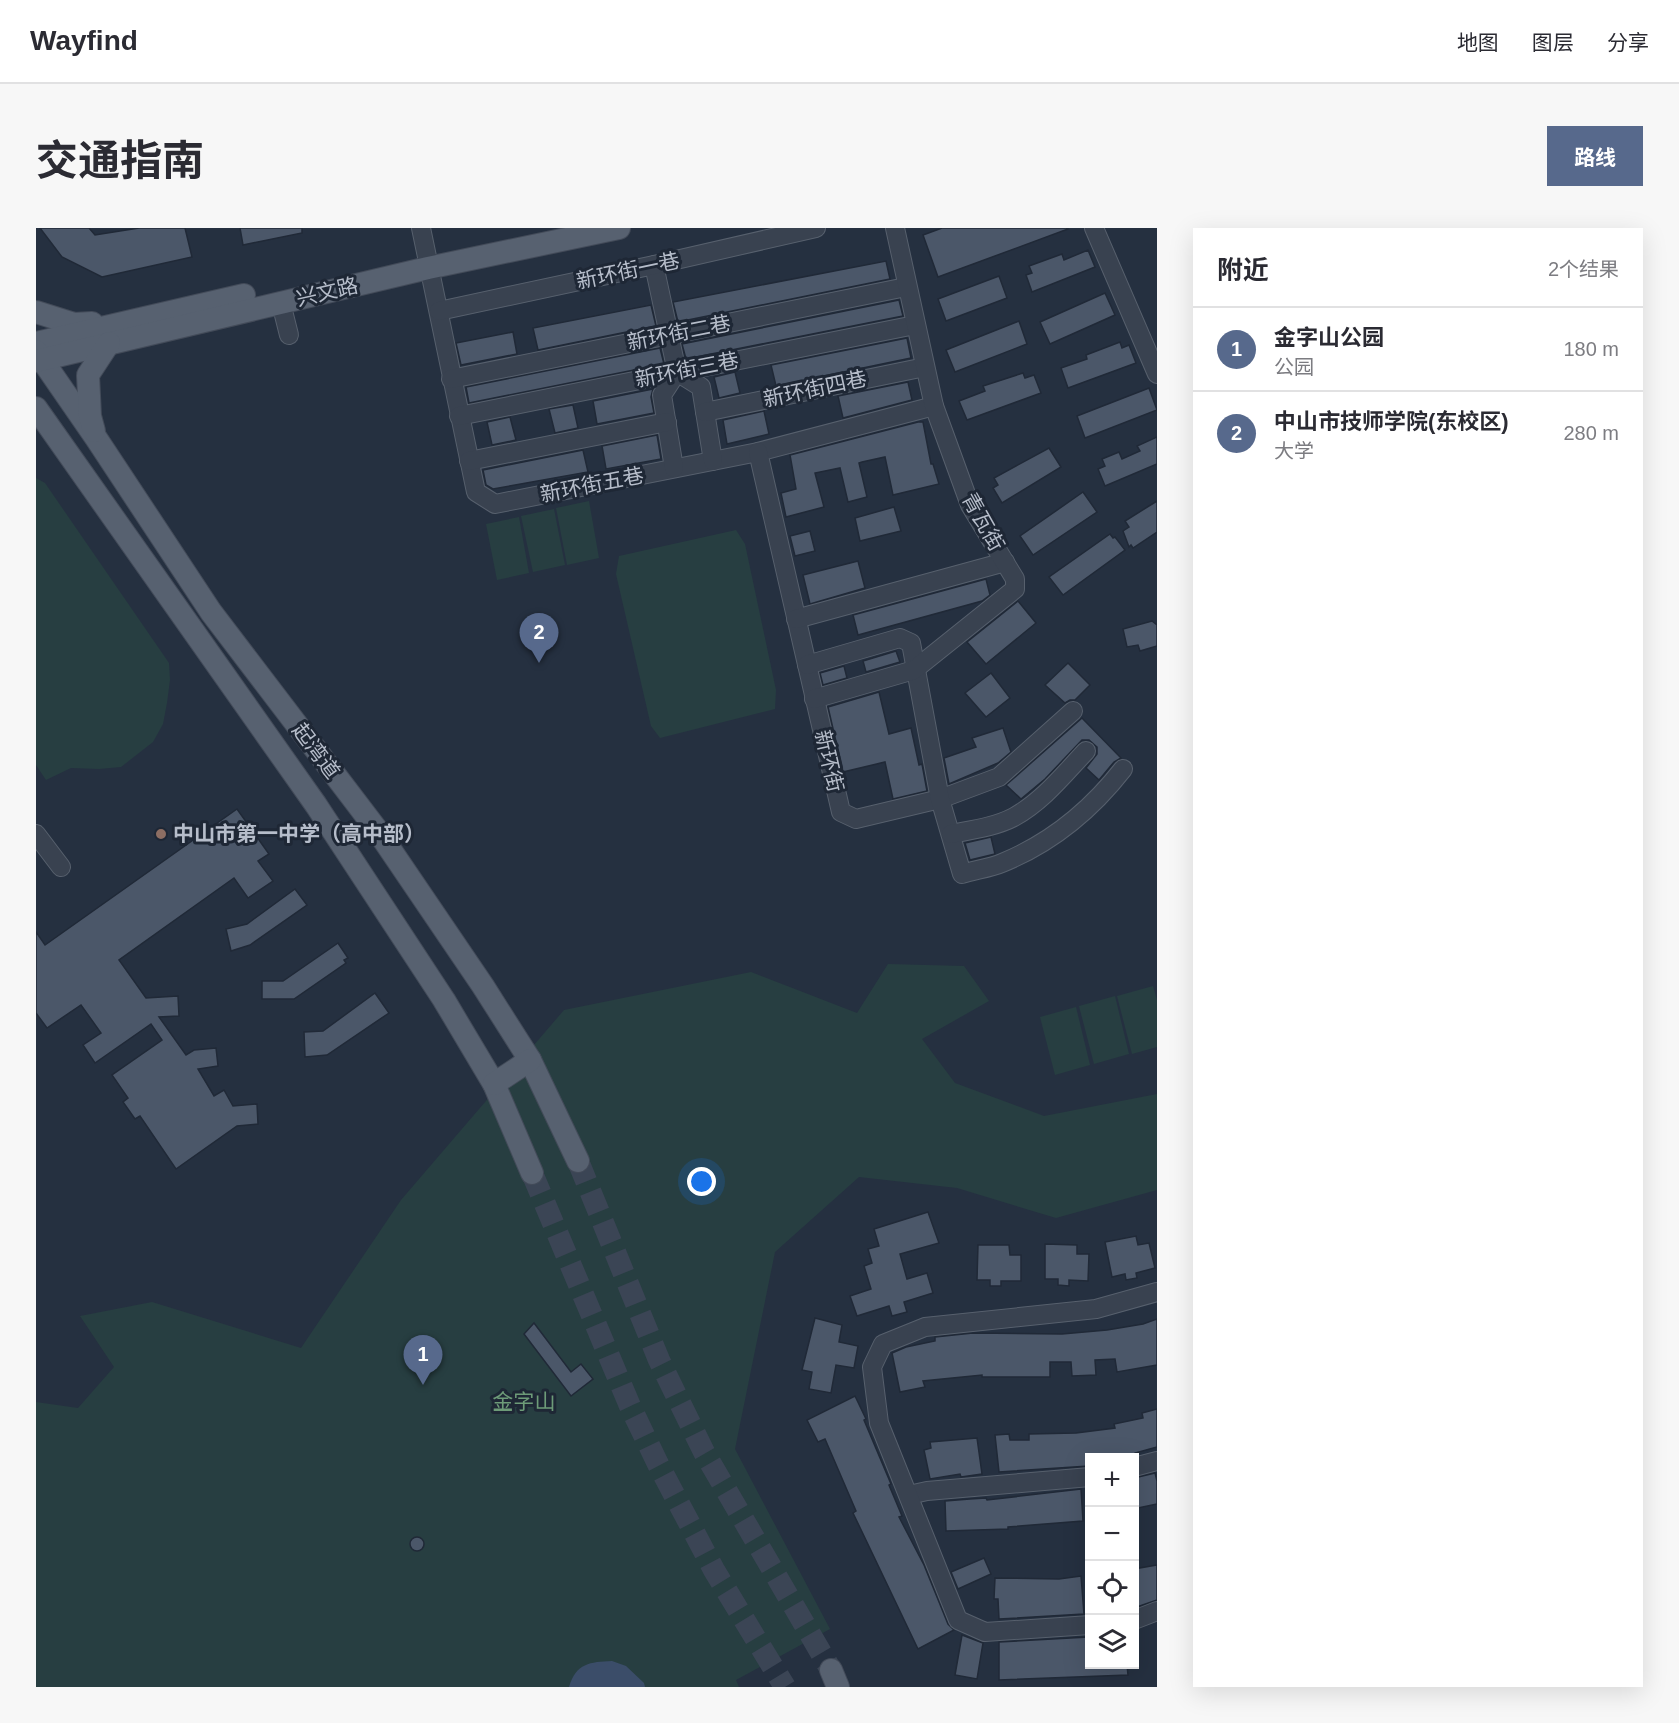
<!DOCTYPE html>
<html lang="zh">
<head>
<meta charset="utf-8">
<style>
	:root { --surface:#fff; --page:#f7f7f7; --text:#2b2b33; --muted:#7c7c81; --line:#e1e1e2; --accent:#57698c }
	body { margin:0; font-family:Helvetica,"Noto Sans SC",sans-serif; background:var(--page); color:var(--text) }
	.controls { position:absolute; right:18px; bottom:18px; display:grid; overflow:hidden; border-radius:0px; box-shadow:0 6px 24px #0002 }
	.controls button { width:54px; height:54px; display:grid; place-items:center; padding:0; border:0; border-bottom:2px solid var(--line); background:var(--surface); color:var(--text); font:30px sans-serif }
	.you { position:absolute; left:666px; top:954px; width:21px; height:21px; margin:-15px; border:4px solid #fff; border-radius:50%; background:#1a73e8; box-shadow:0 0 0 9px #1a73e833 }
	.badge { display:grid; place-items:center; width:39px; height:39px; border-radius:50%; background:var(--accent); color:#fff; font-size:20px; font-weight:700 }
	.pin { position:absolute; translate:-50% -50px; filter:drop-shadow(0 2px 3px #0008) }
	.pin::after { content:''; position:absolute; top:32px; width:21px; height:18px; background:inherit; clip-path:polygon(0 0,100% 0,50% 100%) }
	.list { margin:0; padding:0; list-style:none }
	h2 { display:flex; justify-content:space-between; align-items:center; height:78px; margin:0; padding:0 24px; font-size:26px }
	h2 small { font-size:20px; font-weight:400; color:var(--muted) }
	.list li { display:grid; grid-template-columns:39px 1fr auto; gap:18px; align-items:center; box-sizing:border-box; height:84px; padding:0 24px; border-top:2px solid var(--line) }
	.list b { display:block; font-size:22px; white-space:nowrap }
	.list p { margin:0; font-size:20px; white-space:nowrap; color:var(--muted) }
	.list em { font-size:20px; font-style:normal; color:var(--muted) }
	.icon { flex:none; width:33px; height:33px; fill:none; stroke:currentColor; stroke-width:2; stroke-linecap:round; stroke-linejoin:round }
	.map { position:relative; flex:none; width:1121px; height:1459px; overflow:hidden; border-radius:0px }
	header { display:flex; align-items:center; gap:36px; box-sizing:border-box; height:84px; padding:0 30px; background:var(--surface); border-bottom:2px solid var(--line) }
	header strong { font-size:28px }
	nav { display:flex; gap:33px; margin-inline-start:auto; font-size:21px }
	.intro { display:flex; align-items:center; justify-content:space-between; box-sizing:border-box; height:144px; padding:0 36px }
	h1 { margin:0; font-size:42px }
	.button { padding:15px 27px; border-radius:0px; background:var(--accent); color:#fff; font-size:21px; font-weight:700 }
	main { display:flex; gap:36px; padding:0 36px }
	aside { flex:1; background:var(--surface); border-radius:0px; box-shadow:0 6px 24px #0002 }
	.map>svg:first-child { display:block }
</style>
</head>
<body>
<header>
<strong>Wayfind</strong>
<nav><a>地图</a><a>图层</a><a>分享</a></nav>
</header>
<div class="intro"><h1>交通指南</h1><a class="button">路线</a></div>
<main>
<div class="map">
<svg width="1121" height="1459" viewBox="0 0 1121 1459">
	<rect width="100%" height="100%" fill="#253040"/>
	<g fill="#273e41">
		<path d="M 0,250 L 9,255 L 133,435 L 134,452 L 131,475 L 127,496 L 117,514 L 85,539 L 63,541 L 35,540 L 10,552 L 0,537 Z"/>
		<path d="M 553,273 L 563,330 L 531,337 L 520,280 Z"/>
		<path d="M 518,281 L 529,337 L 497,344 L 485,288 Z"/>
		<path d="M 483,289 L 493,345 L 461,352 L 450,296 Z"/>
		<path d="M 700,302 L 709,316 L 740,462 L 739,481 L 624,510 L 615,498 L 580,346 L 583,328 Z"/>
		<path d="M 852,736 L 928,738 L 953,773 L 886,811 L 919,855 L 1008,888 L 1121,866 L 1121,962 L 1020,990 L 921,960 L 823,949 L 739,1024 L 699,1221 L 794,1401 L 700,1452 L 703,1459 L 0,1459 L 0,1174 L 42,1180 L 78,1139 L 44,1088 L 116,1074 L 265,1120 L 365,972 L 528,782 L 715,744 L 821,785 Z"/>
		<path d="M 1117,758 L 1121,772 L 1121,819 L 1096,826 L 1081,768 Z"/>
		<path d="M 1079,768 L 1093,826 L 1058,836 L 1043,778 Z"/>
		<path d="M 1040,779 L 1054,837 L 1019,847 L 1004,789 Z"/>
	</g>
	<path fill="#3b4d69" d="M 576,1433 L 590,1438 L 608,1455 L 609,1459 L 533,1459 C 540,1435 554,1434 576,1433 Z"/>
	<g fill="#4b5769" stroke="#202937" stroke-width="1.5">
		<path d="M 4,0 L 53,0 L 59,7 L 103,0 L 149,0 L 156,29 L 66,49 L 26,29 Z"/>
		<path d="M 204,0 L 266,0 L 266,5 L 207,17 Z"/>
		<path d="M 906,0 L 1031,0 L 1032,1 L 902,49 L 887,7 Z"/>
		<path d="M 1052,22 L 1059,39 L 996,64 L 990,47 L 996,45 L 993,38 L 1026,26 L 1028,32 Z"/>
		<path d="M 850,33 L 854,51 L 642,94 L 637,74 Z"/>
		<path d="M 963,48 L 971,70 L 910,93 L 902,71 Z"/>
		<path d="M 1069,65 L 1079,87 L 1014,116 L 1004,94 Z"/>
		<path d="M 863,72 L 867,88 L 650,131 L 646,116 Z"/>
		<path d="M 615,77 L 620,98 L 502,122 L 497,100 Z"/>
		<path d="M 983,93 L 991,116 L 919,144 L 910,122 Z"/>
		<path d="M 477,104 L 481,126 L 425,137 L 420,115 Z"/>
		<path d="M 871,110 L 875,130 L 740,158 L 735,137 Z"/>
		<path d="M 1084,114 L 1086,120 L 1093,117 L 1100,135 L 1032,160 L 1025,140 L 1051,131 L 1050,127 Z"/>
		<path d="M 624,120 L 628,136 L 433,175 L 430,159 Z"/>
		<path d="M 699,144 L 704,165 L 683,170 L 678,149 Z"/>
		<path d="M 987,145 L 989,150 L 998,147 L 1005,165 L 931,192 L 923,173 L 949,163 L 947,158 Z"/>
		<path d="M 872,154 L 876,172 L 807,190 L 802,168 Z"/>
		<path d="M 1113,160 L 1121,182 L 1049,210 L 1041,188 Z"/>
		<path d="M 617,161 L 615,169 L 618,185 L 561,196 L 557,173 Z"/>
		<path d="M 537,177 L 542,200 L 519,205 L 513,181 Z"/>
		<path d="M 728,183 L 733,206 L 691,216 L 687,192 Z"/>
		<path d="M 474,189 L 480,212 L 456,217 L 451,194 Z"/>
		<path d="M 882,194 L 887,194 L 895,236 L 897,236 L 903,256 L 857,267 L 849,229 L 826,234 L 823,235 L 831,269 L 812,274 L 804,240 L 779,245 L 788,279 L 750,289 L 745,265 L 760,261 L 754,227 Z"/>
		<path d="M 621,207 L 625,231 L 570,241 L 566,218 Z"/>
		<path d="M 1121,209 L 1121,236 L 1069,258 L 1062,241 L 1069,238 L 1066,231 L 1083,224 L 1086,231 L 1104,223 L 1101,218 Z"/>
		<path d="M 1013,220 L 1025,239 L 966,275 L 957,260 L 962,257 L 958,250 Z"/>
		<path d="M 547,222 L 552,244 L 457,261 L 450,257 L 447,242 Z"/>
		<path d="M 1047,264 L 1061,284 L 997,327 L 984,308 Z"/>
		<path d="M 1121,273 L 1121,304 L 1097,320 L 1095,317 L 1093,319 L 1087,303 L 1093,299 L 1089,293 Z"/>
		<path d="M 858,279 L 865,303 L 824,313 L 819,290 Z"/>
		<path d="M 774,303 L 779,323 L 759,328 L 754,308 Z"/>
		<path d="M 1074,306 L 1077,310 L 1079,309 L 1089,322 L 1027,367 L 1013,349 Z"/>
		<path d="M 822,333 L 829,360 L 774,376 L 767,347 Z"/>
		<path d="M 950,351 L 954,367 L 946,373 L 822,407 L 817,387 Z"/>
		<path d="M 982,373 L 1000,395 L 950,436 L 931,414 Z"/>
		<path d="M 1116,393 L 1121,397 L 1121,418 L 1104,423 L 1102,417 L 1091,419 L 1087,401 Z"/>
		<path d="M 860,423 L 864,434 L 830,444 L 827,433 Z"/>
		<path d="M 1032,435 L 1054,457 L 1039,472 L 1034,472 L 1029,475 L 1009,457 Z"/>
		<path d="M 808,438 L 811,450 L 787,457 L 784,445 Z"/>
		<path d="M 955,445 L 974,470 L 950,489 L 929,465 Z"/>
		<path d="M 843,464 L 853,506 L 875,500 L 883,537 L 886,536 L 891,563 L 857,571 L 849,534 L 807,544 L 792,479 Z"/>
		<path d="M 1046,490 L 1085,530 L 1078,534 L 1063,552 L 1050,540 L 1061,526 L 1061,519 L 1053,512 L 1046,512 L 1009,551 L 985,571 L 970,557 Z"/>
		<path d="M 967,500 L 975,524 L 962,535 L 913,556 L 908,530 L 940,519 L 936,510 Z"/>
		<path d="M 201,581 L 233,626 L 222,633 L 237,653 L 212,670 L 198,650 L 83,732 L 110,770 L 142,768 L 143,788 L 123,789 L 150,827 L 158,822 L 180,820 L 182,838 L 162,841 L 178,868 L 188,862 L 197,878 L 221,876 L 222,896 L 201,898 L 140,941 L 104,888 L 99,891 L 87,874 L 92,870 L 76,847 L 126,812 L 115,796 L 59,835 L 47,817 L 65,805 L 45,777 L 11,800 L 0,785 L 0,704 L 9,717 Z"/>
		<path d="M 955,609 L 959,626 L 934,632 L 929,615 Z"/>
		<path d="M 259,661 L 271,677 L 214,717 L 195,723 L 190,701 L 211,696 Z"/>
		<path d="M 302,715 L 312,730 L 308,732 L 310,735 L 258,771 L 226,771 L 226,753 L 247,753 Z"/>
		<path d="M 339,765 L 353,785 L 291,827 L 269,829 L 268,804 L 287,803 Z"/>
		<path d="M 892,984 L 903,1015 L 864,1026 L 871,1051 L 891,1045 L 897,1065 L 868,1074 L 871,1084 L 856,1088 L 853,1078 L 821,1088 L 814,1068 L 835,1061 L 828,1038 L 836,1035 L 832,1021 L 843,1018 L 838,1001 Z"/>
		<path d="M 1100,1008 L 1102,1017 L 1113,1015 L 1119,1040 L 1100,1045 L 1101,1050 L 1090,1052 L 1089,1046 L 1076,1049 L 1069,1014 Z"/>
		<path d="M 1009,1016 L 1041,1017 L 1041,1026 L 1053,1026 L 1052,1053 L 1033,1052 L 1033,1058 L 1022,1057 L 1022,1051 L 1009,1051 Z"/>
		<path d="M 942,1017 L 973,1017 L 974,1027 L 985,1027 L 985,1053 L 965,1053 L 965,1058 L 954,1058 L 954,1052 L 941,1052 Z"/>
		<path d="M 779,1090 L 806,1097 L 803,1114 L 822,1118 L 818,1140 L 800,1137 L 795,1165 L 773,1161 L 776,1144 L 766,1142 Z"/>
		<path d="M 1121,1091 L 1121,1137 L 1081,1144 L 1079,1131 L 1059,1132 L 1060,1147 L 1036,1148 L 1035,1134 L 1014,1134 L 1014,1149 L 946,1149 L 946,1147 L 887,1153 L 889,1159 L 864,1164 L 856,1125 L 870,1119 L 899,1113 L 899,1109 L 937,1105 L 1026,1106 L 1071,1102 L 1107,1096 Z"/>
		<path d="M 498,1095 L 535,1144 L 545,1136 L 557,1151 L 535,1168 L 488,1106 Z"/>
		<path d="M 819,1168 L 830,1191 L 828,1192 L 855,1256 L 853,1257 L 866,1288 L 863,1289 L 888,1337 L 912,1396 L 918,1402 L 882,1421 L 817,1285 L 820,1283 L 789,1211 L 782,1214 L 771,1192 Z"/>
		<path d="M 1121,1181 L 1121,1219 L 1099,1225 L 1099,1227 L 1093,1230 L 1053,1230 L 1053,1238 L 963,1244 L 959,1207 L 973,1206 L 974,1212 L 993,1212 L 993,1206 L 1040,1205 L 1079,1200 L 1078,1196 L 1107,1190 L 1106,1185 Z"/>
		<path d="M 941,1210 L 946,1246 L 925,1249 L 924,1246 L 894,1251 L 888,1222 L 895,1220 L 894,1214 Z"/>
		<path d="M 1119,1245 L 1121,1253 L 1121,1276 L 1102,1280 L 1098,1269 L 1098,1250 Z"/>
		<path d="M 1045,1261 L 1047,1293 L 972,1299 L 972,1301 L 910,1303 L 909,1273 L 934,1271 L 950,1270 L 951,1272 Z"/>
		<circle cx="381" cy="1316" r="7"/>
		<path d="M 948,1330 L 955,1346 L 922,1361 L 915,1344 Z"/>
		<path d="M 1121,1337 L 1121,1372 L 1098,1380 L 1098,1341 Z"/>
		<path d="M 1045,1348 L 1048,1386 L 963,1391 L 962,1371 L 958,1371 L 959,1350 L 1023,1351 Z"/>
		<path d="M 926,1407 L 947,1415 L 941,1451 L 919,1447 Z"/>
		<path d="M 1053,1409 L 1053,1437 L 1091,1437 L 1092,1447 L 963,1452 L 963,1414 Z"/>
	</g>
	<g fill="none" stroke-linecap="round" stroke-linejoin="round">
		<g stroke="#3b4555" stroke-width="22" stroke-dasharray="22 11" stroke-linecap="butt">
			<path d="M 542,933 L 623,1132 L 668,1224 L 795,1442"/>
			<path d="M 496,945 L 594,1178 L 622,1236 L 678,1342 L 749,1459"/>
		</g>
		<defs>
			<g id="minor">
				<path d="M 385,0 L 440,264 L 459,276 L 722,224 L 898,178"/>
				<path d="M 1058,0 L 1121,146"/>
				<path d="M 618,37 L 641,144 L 626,167 L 638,240"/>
				<path d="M 245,75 L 253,107"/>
				<path d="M 403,83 L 618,37 L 780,0"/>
				<path d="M 641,144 L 665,159 L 677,233"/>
				<path d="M 415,151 L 870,59"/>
				<path d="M 669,184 L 889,139"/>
				<path d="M 423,188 L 879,97"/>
				<path d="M 722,224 L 805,584 L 820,591 L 904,571 L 963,549 L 1037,483"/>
				<path d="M 433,233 L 631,194"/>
				<path d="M 760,391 L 969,334"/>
				<path d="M 771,437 L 864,410 L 875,415 L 904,571 L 926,646 C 939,642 954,640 966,635 C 1015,615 1055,582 1087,541"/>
				<path d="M 778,471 L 878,442 L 979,361 L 979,351 L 934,277 L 898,178 L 859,0"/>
				<path d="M 0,606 L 25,639"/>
				<path d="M 915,606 C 935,602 959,599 978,589 C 1007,573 1028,546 1050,523"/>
				<path d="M 1098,1239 L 1121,1233"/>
				<path d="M 873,1267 L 891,1263 L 1054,1249"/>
				<path d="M 1098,1392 L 1121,1383"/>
				<path d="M 1054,1397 L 949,1404 L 922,1392 L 843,1195 L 836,1139 L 847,1116 L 889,1099 L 1060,1081 L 1121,1064"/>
			</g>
			<g id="major">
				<path d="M 0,84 L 38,96 L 56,95"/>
				<path d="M 0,115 L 208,67"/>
				<path d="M 0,123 L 60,210 L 175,384 L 341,602 L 447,758 L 494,832 L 542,933"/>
				<path d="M 0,133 L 392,40 L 583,0"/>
				<path d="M 0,180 L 280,577 L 408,772 L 458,856 L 496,945"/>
				<path d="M 58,203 L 54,188 L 52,147 L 73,115"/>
				<path d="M 458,856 L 494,832"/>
				<path d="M 795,1442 L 802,1459"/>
			</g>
		</defs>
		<use href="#minor" stroke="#57606d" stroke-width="20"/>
		<use href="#major" stroke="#434b59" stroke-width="24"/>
		<use href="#minor" stroke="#394250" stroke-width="18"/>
		<use href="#major" stroke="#576170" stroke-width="22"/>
	</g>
	<circle fill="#8d6e63" stroke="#1e2735" stroke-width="2" cx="125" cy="606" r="6"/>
	<g text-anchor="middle" stroke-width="6" stroke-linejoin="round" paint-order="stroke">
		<g font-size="21" fill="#b6bdca" stroke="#1e2735">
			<text transform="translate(592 43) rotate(-12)" y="7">新环街一巷</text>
			<text transform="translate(291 64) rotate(-13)" y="7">兴文路</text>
			<text transform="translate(643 105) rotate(-11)" y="7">新环街二巷</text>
			<text transform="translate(651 142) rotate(-11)" y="7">新环街三巷</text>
			<text transform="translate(779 161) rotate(-12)" y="7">新环街四巷</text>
			<text transform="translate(556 257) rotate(-11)" y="7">新环街五巷</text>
			<text transform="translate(947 294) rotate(61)" y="7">青瓦街</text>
			<text transform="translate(280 523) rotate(53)" y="7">起湾道</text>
			<text transform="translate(793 533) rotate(77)" y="7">新环街</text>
		</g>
		<g font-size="21" font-weight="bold" fill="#b6bdca" stroke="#1e2735" text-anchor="start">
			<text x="137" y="613">中山市第一中学（高中部）</text>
		</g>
		<g font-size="21" fill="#6d9b78" stroke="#1e2735">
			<text x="488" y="1181">金字山</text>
		</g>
	</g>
</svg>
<div class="controls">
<button>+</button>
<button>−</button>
<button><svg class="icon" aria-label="locate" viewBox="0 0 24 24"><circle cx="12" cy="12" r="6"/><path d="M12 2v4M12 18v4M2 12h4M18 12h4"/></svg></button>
<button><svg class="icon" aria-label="layers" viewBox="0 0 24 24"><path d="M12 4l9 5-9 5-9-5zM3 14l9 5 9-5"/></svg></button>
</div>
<div class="you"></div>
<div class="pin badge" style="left:387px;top:1157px">1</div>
<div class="pin badge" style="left:503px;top:435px">2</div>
</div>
<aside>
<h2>附近<small>2个结果</small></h2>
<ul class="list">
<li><span class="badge">1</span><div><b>金字山公园</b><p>公园</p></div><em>180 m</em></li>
<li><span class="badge">2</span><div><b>中山市技师学院(东校区)</b><p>大学</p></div><em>280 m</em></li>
</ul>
</aside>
</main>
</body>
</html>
